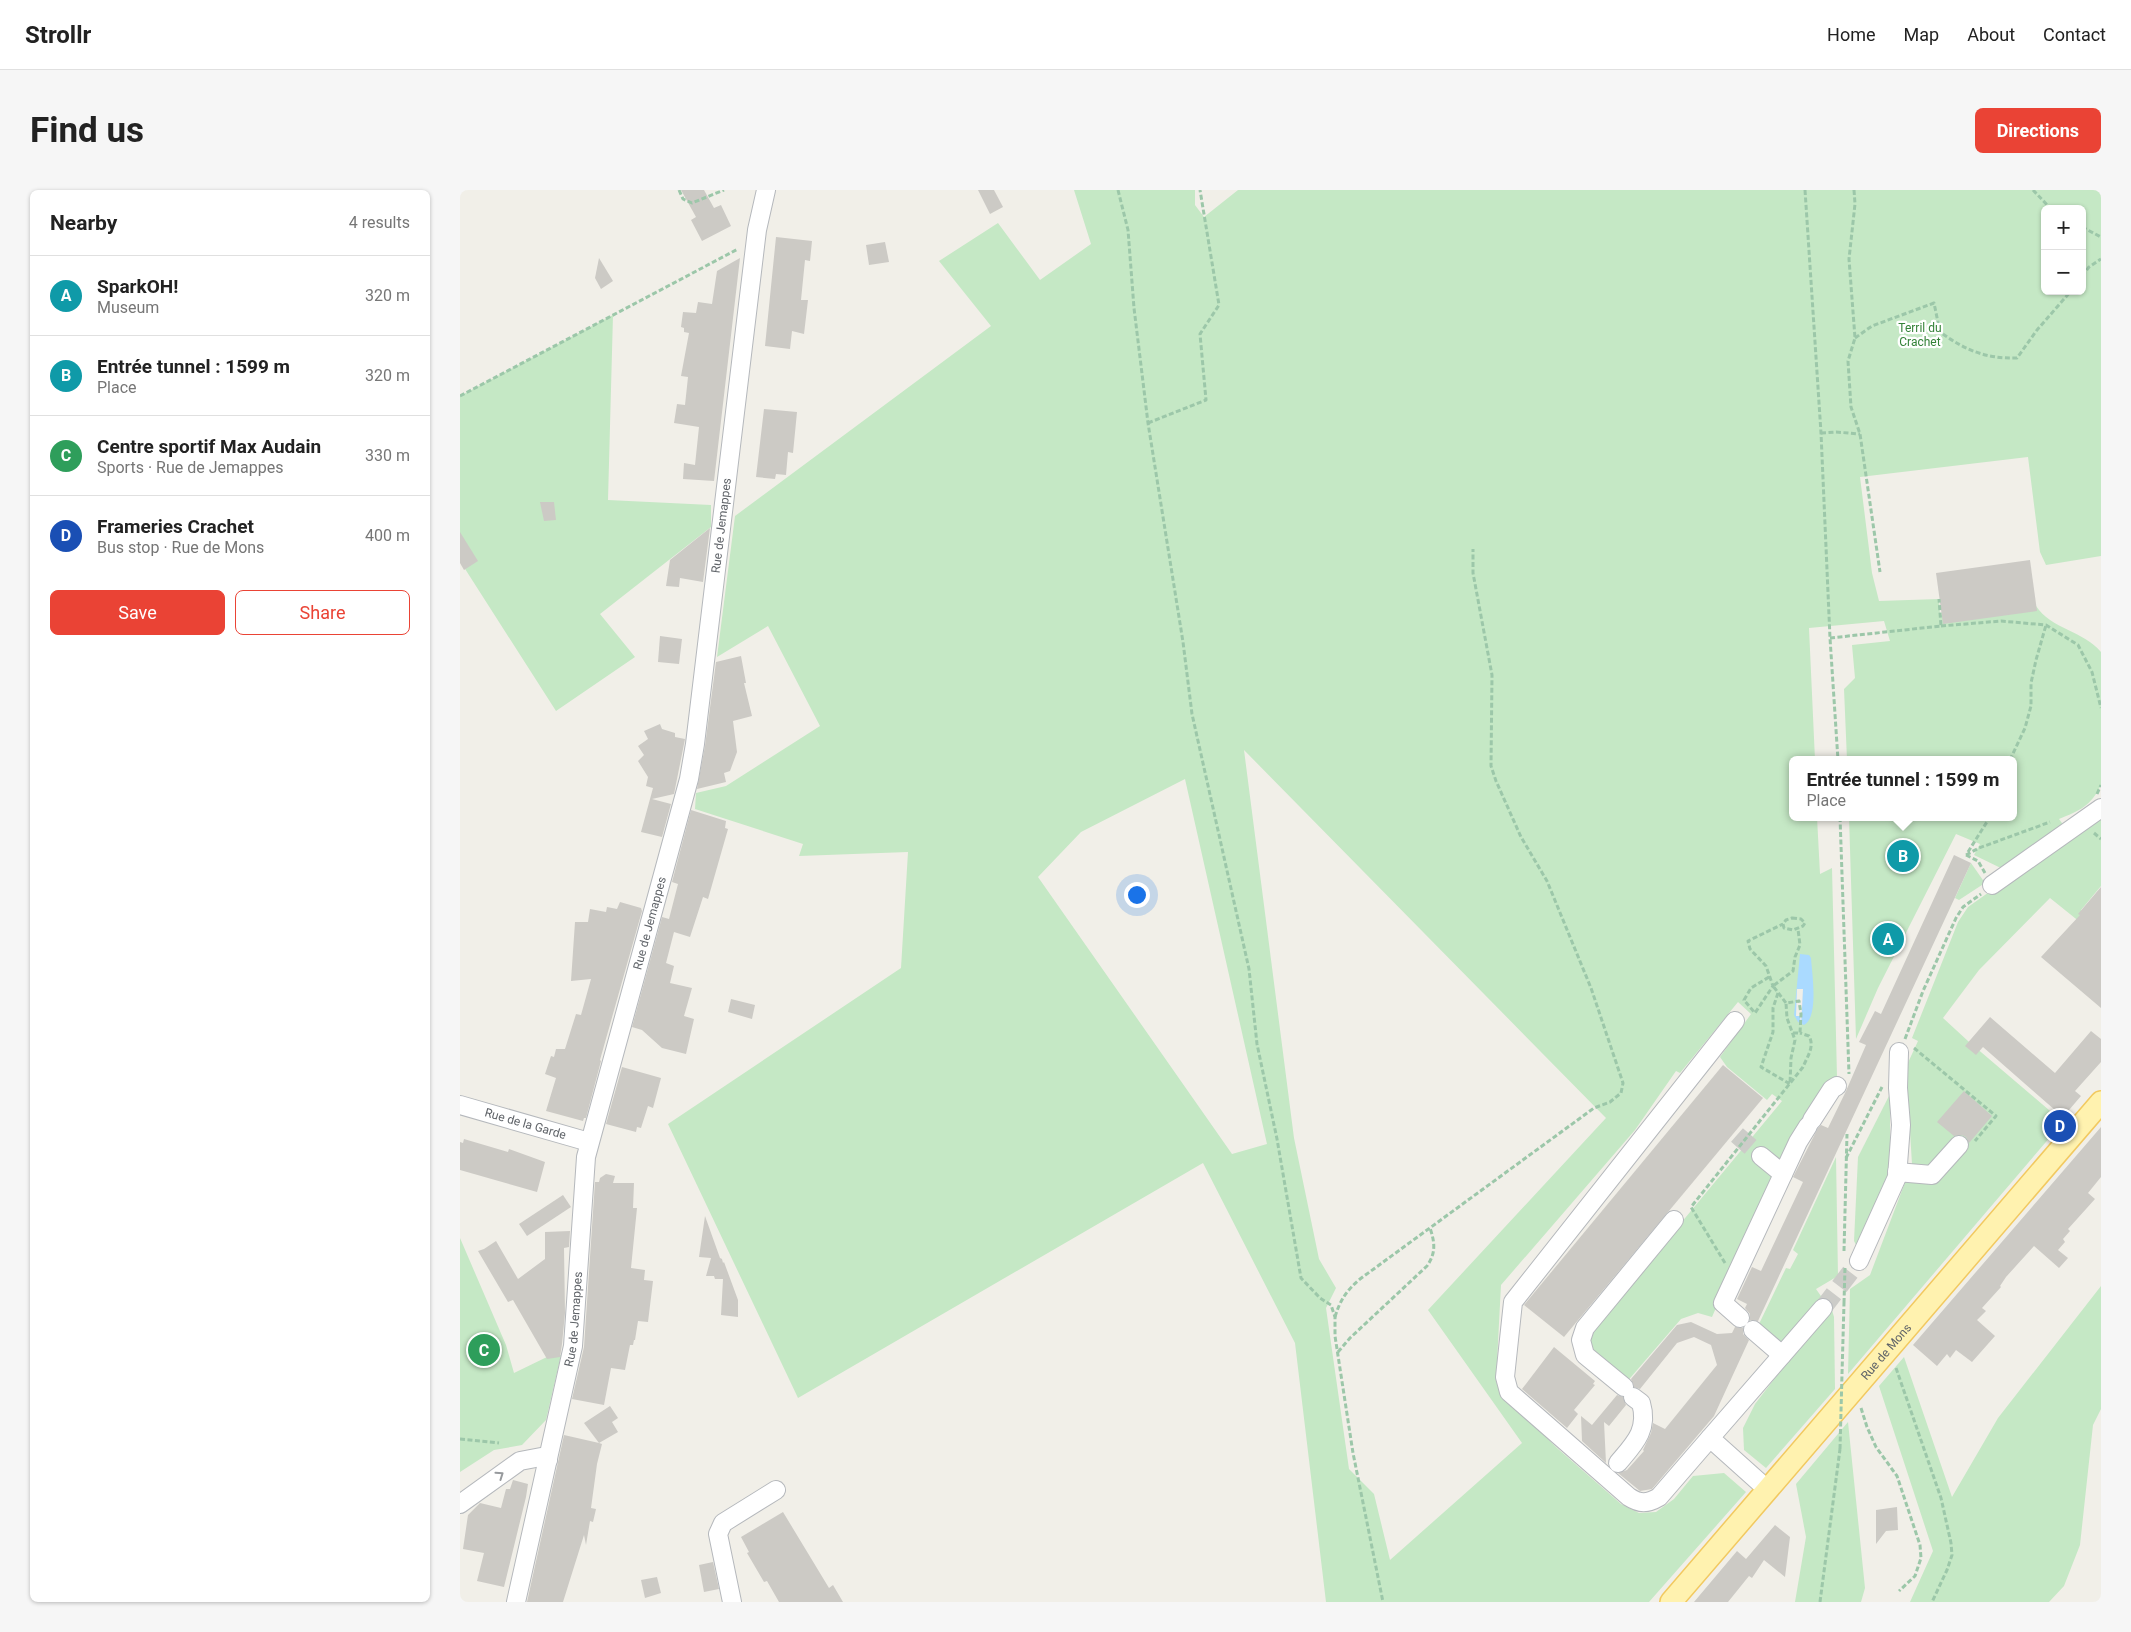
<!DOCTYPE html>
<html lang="en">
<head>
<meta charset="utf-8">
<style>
	:root { --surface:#fff; --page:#f6f6f6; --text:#222; --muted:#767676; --line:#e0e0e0; --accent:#ea4335 }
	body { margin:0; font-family:Roboto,sans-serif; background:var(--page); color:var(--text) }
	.controls { position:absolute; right:15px; top:15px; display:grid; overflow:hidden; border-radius:8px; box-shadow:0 1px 4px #0004 }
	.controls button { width:45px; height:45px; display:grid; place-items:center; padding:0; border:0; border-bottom:1px solid var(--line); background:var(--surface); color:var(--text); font:25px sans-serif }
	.you { position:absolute; left:676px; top:704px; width:18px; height:18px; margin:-12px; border:4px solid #fff; border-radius:50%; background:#1a73e8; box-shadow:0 0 0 8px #1a73e833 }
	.badge { display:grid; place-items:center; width:32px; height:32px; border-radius:50%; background:var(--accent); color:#fff; font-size:16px; font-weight:700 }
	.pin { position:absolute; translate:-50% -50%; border:2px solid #fff; box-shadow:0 1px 5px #0006 }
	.popup { position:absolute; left:1329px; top:566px; width:228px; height:65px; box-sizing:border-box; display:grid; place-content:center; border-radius:8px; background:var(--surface); filter:drop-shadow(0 1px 4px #0005); font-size:16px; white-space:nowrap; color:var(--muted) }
	.popup b { font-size:19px; color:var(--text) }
	.popup::after { content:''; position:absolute; left:50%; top:100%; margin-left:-10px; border:10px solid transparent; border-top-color:var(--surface) }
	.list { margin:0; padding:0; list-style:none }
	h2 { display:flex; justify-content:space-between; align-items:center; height:65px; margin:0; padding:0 20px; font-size:21px }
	h2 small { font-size:16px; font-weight:400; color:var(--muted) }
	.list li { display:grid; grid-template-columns:32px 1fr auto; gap:15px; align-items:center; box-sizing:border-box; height:80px; padding:0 20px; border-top:1px solid var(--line) }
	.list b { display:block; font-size:19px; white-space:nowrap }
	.list p { margin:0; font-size:16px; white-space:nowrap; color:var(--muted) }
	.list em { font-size:16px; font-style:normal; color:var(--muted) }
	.actions { display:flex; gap:10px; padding:15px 20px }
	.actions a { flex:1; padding:11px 0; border:1px solid var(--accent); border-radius:8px; text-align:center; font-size:18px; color:var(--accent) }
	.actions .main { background:var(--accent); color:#fff }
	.map { position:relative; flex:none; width:1641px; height:1412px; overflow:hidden; border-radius:8px }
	header { display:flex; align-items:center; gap:30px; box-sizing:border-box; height:70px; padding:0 25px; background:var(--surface); border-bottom:1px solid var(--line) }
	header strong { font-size:24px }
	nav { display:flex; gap:28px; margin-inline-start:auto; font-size:18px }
	.intro { display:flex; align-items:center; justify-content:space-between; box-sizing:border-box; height:120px; padding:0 30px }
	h1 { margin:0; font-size:35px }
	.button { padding:12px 22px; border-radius:8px; background:var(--accent); color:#fff; font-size:18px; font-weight:700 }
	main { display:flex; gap:30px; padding:0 30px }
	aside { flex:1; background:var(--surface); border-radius:8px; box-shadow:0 1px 4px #0004 }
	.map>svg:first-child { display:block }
</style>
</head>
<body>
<header>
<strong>Strollr</strong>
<nav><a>Home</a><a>Map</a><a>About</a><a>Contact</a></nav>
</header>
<div class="intro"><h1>Find us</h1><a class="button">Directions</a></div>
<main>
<aside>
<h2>Nearby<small>4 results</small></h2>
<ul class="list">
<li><span class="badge" style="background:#0f9aa8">A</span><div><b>SparkOH!</b><p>Museum</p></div><em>320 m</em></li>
<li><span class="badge" style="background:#0f9aa8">B</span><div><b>Entrée tunnel : 1599 m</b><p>Place</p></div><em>320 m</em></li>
<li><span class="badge" style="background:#2e9e5b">C</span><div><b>Centre sportif Max Audain</b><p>Sports · Rue de Jemappes</p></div><em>330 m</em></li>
<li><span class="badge" style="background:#1a4fb4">D</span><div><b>Frameries Crachet</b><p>Bus stop · Rue de Mons</p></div><em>400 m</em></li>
</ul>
<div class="actions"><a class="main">Save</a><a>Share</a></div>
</aside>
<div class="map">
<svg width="1641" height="1412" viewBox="0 0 1641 1412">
	<rect width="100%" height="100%" fill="#f1efe8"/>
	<g fill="#c5e8c5" fill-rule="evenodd">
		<path d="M 614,0 L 735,0 L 735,15 L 744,27 L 778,0 L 1641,0 L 1641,366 L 1586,375 L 1580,362 L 1568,267 L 1400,287 L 1412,383 L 1419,411 L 1479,409 L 1480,425 L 1576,416 C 1591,439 1624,441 1641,462 L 1641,595 C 1631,616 1619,621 1599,629 L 1607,640 L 1549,682 L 1514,665 L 1520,654 L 1496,644 L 1418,798 L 1396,849 L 1389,627 L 1553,627 L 1553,570 L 1387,570 L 1384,499 L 1395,488 L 1392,455 L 1430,451 L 1424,431 L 1349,438 L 1355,570 L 1333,570 L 1333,627 L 1357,627 L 1360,684 L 1372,678 L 1377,887 L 1362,904 L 1328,952 L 1252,1127 L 1238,1123 L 1221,1129 L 1165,1194 L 1134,1167 L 1129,1144 L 1322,911 L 1312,904 L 1307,910 L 1267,877 L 1260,867 L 1291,824 L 1278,812 L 1220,883 L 1216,881 L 1175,940 L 1041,1095 L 1036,1191 L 1039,1200 L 1097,1258 L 1161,1314 L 1179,1323 L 1196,1322 L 1214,1309 L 1233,1286 L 1264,1283 L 1286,1302 L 1189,1412 L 866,1412 L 835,1153 L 743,973 L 338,1208 L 208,934 L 441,778 L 448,662 L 339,666 L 343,654 L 235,619 L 236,603 L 266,596 L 360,536 L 308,436 L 257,467 L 275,326 L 531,136 L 479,71 L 538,33 L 580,90 L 631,54 ZM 1585,19 L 1622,19 L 1622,101 L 1585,101 ZM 784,560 L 1146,928 L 968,1120 L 1062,1253 L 930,1370 L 914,1304 L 889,1279 L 866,1118 L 876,1098 L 859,1069 L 834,948 ZM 725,589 L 807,954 L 772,964 L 578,687 L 621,642 Z"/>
		<path d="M 153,125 L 148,310 L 251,315 L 251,337 L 140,424 L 175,467 L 96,521 L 0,371 L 0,206 Z"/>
		<path d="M 1641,623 L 1641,696 L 1621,720 L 1641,737 L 1641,749 L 1590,708 L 1519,780 L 1483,828 L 1508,851 L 1603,932 L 1388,1184 L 1390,1099 L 1410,1085 L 1452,974 L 1446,877 L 1458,851 L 1452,848 L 1498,732 L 1508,717 Z"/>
		<path d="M 1511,673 L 1525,693 L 1499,710 L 1495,708 Z"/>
		<path d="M 1430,904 L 1430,982 L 1397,1057 L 1394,1051 L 1398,967 Z"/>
		<path d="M 1376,967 L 1378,1086 L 1356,1099 L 1363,1109 L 1324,1158 L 1299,1134 L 1326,1078 L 1330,1079 L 1338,1064 L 1333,1060 Z"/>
		<path d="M 0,1048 L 46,1155 L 54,1183 L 89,1166 L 101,1165 L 86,1230 L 62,1255 L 34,1260 L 0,1282 Z"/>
		<path d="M 1641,1096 L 1641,1219 L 1633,1235 L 1620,1355 L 1604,1396 L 1589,1412 L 1450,1412 L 1473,1361 L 1419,1196 L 1444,1167 L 1492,1307 L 1538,1228 Z"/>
		<path d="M 1372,1120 L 1374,1127 L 1375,1199 L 1306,1278 L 1284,1260 L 1283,1238 L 1295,1214 L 1365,1123 Z"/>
		<path d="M 1388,1232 L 1405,1398 L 1401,1412 L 1335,1412 L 1346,1347 L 1336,1294 Z"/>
	</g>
	<path fill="#aadaff" d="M 1340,764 L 1349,765 L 1351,768 C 1352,784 1359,827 1344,835 L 1338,832 L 1334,825 Z"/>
	<path fill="#f1efe8" d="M 1337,799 L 1343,799 L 1341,837 L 1340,826 L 1336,826 Z"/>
	<g fill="#cccac5">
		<path d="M 221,0 L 244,0 L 254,18 L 261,15 L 271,36 L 242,51 L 231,30 L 236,27 Z"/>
		<path d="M 518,0 L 534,0 L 543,17 L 530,24 Z"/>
		<path d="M 316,47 L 352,51 L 350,71 L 345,70 L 341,110 L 348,110 L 344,144 L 332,141 L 330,159 L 305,156 Z"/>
		<path d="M 425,52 L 429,72 L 409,75 L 406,55 Z"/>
		<path d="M 139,68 L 153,91 L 141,99 L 135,88 Z"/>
		<path d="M 280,68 L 254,291 L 223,289 L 224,273 L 235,275 L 239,237 L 214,233 L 217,214 L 225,215 L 228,187 L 221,186 L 229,143 L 224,142 L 224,138 L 221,137 L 223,122 L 236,123 L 238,112 L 252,114 L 257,81 Z"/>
		<path d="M 304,219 L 337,222 L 333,263 L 328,262 L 326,285 L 316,284 L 315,289 L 296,287 Z"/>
		<path d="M 80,312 L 94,312 L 96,330 L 84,331 Z"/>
		<path d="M 250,338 L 243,392 L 220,388 L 219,397 L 206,396 L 210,370 Z"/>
		<path d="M 0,342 L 18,371 L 4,380 L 0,373 Z"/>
		<path d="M 1570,370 L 1577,421 L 1483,434 L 1476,383 Z"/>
		<path d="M 200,446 L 222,449 L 219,474 L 198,472 Z"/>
		<path d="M 281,466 L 286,493 L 284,493 L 292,526 L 273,531 L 277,562 L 270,581 L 264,583 L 266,592 L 237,599 L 245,556 L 256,472 Z"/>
		<path d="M 200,534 L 202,539 L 215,543 L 215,547 L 225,549 L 214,604 L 192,609 L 211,614 L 202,647 L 181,642 L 193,598 L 186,596 L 188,587 L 178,571 L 184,565 L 178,556 L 188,549 L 184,541 Z"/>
		<path d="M 231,620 L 266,631 L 265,638 L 268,639 L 248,709 L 243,707 L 230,747 L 214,742 L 206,773 L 214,776 L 210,793 L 232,798 L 224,826 L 234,829 L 226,864 L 202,858 L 182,840 L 172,837 L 202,727 L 209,729 L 218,694 L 212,692 Z"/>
		<path d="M 1494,665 L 1511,673 L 1298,1131 L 1290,1130 L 1290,1124 L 1285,1118 L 1287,1114 L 1277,1109 L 1292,1077 L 1301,1081 L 1343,992 L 1333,987 L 1358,938 L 1361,935 L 1368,938 L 1386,901 L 1406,855 L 1399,852 L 1415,821 L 1421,824 Z"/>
		<path d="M 1641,697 L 1641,818 L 1581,767 L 1620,725 L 1618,724 Z"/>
		<path d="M 160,712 L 181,718 L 182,721 L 140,870 L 141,871 L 126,928 L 124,928 L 123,931 L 86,921 L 96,888 L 85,884 L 91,866 L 94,867 L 96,859 L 105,859 L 116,824 L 121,825 L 131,789 L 111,791 L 115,732 L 128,732 L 130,719 L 146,722 L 147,717 L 157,719 Z"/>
		<path d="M 271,809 L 295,815 L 292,829 L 268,822 Z"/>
		<path d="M 1530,827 L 1595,883 L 1631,841 L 1641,849 L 1641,872 L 1615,901 L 1621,906 L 1603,927 L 1523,857 L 1516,865 L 1505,856 Z"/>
		<path d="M 1263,875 L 1303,908 L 1104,1147 L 1064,1115 Z"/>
		<path d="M 162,877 L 201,888 L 193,918 L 188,916 L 181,938 L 177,937 L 176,942 L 146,934 Z"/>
		<path d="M 1504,901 L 1532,926 L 1509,953 L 1506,947 L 1502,945 L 1494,946 L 1477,932 Z"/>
		<path d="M 1641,937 L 1641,987 L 1628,1003 L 1635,1009 L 1608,1039 L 1610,1041 L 1603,1049 L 1605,1052 L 1598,1060 L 1608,1068 L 1599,1078 L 1574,1056 L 1546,1087 L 1540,1096 L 1541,1097 L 1522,1118 L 1526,1121 L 1517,1130 L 1535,1146 L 1512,1172 L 1496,1160 L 1490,1168 L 1487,1164 L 1477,1176 L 1453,1155 Z"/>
		<path d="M 4,949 L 48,962 L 49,959 L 85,972 L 77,1002 L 0,980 L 0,952 L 3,953 Z"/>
		<path d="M 146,984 L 155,986 L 153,993 L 174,993 L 173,1018 L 177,1018 L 171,1078 L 185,1080 L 184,1090 L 193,1091 L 188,1132 L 178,1131 L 175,1150 L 174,1150 L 173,1155 L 170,1155 L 165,1180 L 151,1178 L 144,1215 L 112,1209 L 124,1157 L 135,992 L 139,992 L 140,988 Z"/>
		<path d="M 103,1005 L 111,1017 L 67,1046 L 59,1034 Z"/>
		<path d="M 245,1026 L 260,1068 L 262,1069 L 263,1073 L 264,1072 L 278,1110 L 278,1127 L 261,1125 L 263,1089 L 255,1089 L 254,1086 L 246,1086 L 251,1068 L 239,1067 Z"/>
		<path d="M 110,1041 L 109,1057 L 104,1058 L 105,1123 L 102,1154 L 100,1167 L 87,1169 L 53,1110 L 48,1112 L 18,1061 L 24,1059 L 36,1051 L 58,1089 L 85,1069 L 85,1042 Z"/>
		<path d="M 1231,1132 L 1257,1144 L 1272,1143 L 1275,1137 L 1283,1138 L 1283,1144 L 1289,1150 L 1254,1226 L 1192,1299 L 1180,1301 L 1158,1283 L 1167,1280 L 1184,1261 L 1183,1260 L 1191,1243 L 1193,1233 L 1205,1239 L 1257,1175 L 1251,1155 L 1234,1147 L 1217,1153 L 1180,1199 L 1174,1197 L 1171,1189 L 1217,1135 Z"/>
		<path d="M 1094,1157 L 1135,1191 L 1133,1194 L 1135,1195 L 1114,1220 L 1118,1224 L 1107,1238 L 1062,1199 Z"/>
		<path d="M 1157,1205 L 1163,1207 L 1166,1215 L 1149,1236 L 1144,1232 L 1146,1273 L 1122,1251 L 1121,1226 L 1132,1235 Z"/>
		<path d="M 150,1216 L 158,1228 L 152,1232 L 158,1242 L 139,1253 L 142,1254 L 137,1274 L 131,1318 L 136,1319 L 133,1332 L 130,1331 L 126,1355 L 124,1345 L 103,1412 L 67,1412 L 104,1245 L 139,1253 L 124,1233 Z"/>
		<path d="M 53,1290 L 68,1294 L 66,1307 L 44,1397 L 17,1391 L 24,1363 L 3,1359 L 8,1325 L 20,1313 L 41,1318 L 46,1299 L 50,1299 Z"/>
		<path d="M 1437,1317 L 1438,1340 L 1426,1341 L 1416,1354 L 1416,1320 Z"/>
		<path d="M 323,1322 L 369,1398 L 373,1395 L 383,1412 L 319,1412 L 307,1391 L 304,1392 L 287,1363 L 289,1362 L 281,1347 Z"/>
		<path d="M 1315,1335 L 1330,1347 L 1325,1387 L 1304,1370 L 1292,1388 L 1289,1386 L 1268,1412 L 1234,1412 L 1277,1361 L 1286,1369 Z"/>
		<path d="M 253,1372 L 259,1399 L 244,1402 L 239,1375 Z"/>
		<path d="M 197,1387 L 201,1403 L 185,1408 L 181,1390 Z"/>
	</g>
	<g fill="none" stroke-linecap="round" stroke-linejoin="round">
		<g stroke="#ccccc8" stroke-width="18" stroke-dasharray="18 9" stroke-linecap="butt">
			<path d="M 1277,945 L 1301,966"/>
			<path d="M 1363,1118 L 1399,1071"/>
		</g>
		<defs>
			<g id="minor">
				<path d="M 1532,695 L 1641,618"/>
				<path id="s1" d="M 0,915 L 129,952"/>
				<path d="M 1352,930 L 1372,899 L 1377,896"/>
				<path d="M 1301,966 L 1323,984"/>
				<path d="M 1437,982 L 1472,985 L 1499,955"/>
				<path d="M 1399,1071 L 1437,987 L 1441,935 L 1438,898 L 1439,862"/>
				<path d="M 1280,1128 L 1263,1113 L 1338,952 L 1348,936"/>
				<path d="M 1293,1140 L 1322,1165"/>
				<path d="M 1164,1197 L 1125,1165 L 1121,1150 L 1125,1138 L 1214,1030"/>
				<path d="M 1250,1248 L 1199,1307 C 1187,1314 1180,1314 1169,1307 L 1049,1202 L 1045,1187 L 1053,1112 L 1275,831"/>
				<path d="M 1158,1273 C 1174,1254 1189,1240 1181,1213 L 1173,1207"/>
				<path d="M 1308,1300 L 1250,1248 L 1363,1118"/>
				<path d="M 0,1314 L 60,1271 L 81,1267 L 88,1270"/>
				<path id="s2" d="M 56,1412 L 113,1156 L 126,967 L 229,589 L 235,554 L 297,40 L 306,0"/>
				<path d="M 272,1412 L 258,1344 L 263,1333 L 316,1300"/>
			</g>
			<g id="major">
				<path id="s3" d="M 1211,1412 L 1641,912"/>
			</g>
		</defs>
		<use href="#minor" stroke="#b5b8bc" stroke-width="20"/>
		<use href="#major" stroke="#f2c960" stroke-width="24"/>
		<g stroke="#9cc7a9" stroke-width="3" stroke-dasharray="5 2.5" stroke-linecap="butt">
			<path d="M 219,0 L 223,9 L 232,13 L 264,0"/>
			<path d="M 658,0 L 668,40 L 674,118 L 688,233 L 723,452 L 732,524 L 789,779 L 797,854 L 817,949 L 841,1088 L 860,1108 L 871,1115 L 875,1127 L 875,1146 L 893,1263 L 923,1412"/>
			<path d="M 1345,0 L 1361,243 L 1370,448 L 1378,570"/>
			<path d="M 1394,0 L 1395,14 L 1389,69 L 1395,148 L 1388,171 L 1391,217 L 1400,244 L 1420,382"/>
			<path d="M 1573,0 L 1591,19"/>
			<path d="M 1622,37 L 1641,47"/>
			<path d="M 1622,86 L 1629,77 L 1641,69"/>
			<path d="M 1395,148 L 1412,136 L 1474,113 L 1480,142 C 1505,160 1526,169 1557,168 L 1577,140 L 1611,101"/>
			<path d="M 0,206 L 278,59"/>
			<path d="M 688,233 L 746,210 L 740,144 L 759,115 L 740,0"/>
			<path d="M 1361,243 L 1376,242 L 1400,244"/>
			<path d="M 1481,436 L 1541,431 L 1586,435 L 1618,455 L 1632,482 L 1641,518"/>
			<path d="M 1370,448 L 1481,436 L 1479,409"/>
			<path d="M 1550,570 L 1565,538 L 1571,516 L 1571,493 L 1576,470 L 1586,435"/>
			<path d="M 1637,604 L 1641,595"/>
			<path d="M 1380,627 L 1389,884"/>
			<path d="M 1634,643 L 1641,649"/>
			<path d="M 1508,662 L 1530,627"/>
			<path d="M 1506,665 L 1518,671 L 1525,683"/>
			<path d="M 1506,665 L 1519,658 L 1590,632"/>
			<path d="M 1332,728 L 1341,729 L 1345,733 L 1343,736 L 1333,740 L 1324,738 L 1323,734 L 1326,730 Z"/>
			<path d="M 1309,787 L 1291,798 L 1284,810 L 1295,823 L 1313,796 L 1306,776 L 1290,759 L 1288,751 L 1323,734"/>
			<path d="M 1318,803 L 1313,818 L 1313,842 L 1301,877 L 1330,894 L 1331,868 L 1335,850 L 1327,828 L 1326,813"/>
			<path d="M 1333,843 L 1340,843 L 1341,824 L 1339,811 L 1326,813 L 1313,796 L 1333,781 L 1335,767 L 1340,755 L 1338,739"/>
			<path d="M 1445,849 L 1463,801 L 1496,728 L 1503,717 L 1521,704"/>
			<path d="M 1454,858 L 1536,926 L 1515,951"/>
			<path d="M 1386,968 L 1422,897"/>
			<path d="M 1384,1061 L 1387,944"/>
			<path d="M 1265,1073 L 1231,1017 L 1343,877 C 1347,867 1355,857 1349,846 L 1340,843"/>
			<path d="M 875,1127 C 880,1110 887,1100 900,1089 L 1134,918 L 1150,912 L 1161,903 L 1163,893 L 1131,798 L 1087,691 L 1061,647 L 1036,591 L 1031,576 L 1032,485 L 1013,383 L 1013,359"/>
			<path d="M 878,1162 L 890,1148 L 967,1076 C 976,1063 975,1053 970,1038"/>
			<path d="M 1436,1178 L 1481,1308 L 1491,1353 L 1492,1365 L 1487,1380 L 1472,1412"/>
			<path d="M 1382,1184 L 1384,1113"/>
			<path d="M 1401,1218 L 1407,1237 L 1416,1257 L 1437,1286 L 1460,1355 L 1461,1368 L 1455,1386 L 1439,1401"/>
			<path d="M 0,1249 L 39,1253"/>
			<path d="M 1360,1412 L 1380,1259"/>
		</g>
		<use href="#minor" stroke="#fff" stroke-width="18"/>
		<use href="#major" stroke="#fff2af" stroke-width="21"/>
		<g stroke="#9cc7a9" stroke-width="3" stroke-dasharray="5 2.5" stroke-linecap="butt">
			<path d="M 1384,1113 L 1385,1077"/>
			<path d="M 1380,1259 L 1382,1184"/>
		</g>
	</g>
	<defs><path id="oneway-chevron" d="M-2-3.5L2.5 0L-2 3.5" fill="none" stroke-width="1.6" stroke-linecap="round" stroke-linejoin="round" transform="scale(1.25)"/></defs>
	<use stroke="#979a9d" href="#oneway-chevron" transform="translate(40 1285) rotate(-35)"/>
	<g text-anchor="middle" stroke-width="4.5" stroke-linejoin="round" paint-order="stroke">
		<g font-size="12" fill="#348238" stroke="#fff">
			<text x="1460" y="142">Terril du<tspan x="1460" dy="14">Crachet</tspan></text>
		</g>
		<g font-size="12" fill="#5f6368" stroke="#fff">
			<text dy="4" stroke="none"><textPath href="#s2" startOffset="1099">Rue de Jemappes</textPath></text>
			<text dy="4" stroke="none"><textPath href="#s2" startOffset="694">Rue de Jemappes</textPath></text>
			<text dy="4" stroke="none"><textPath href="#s1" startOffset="68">Rue de la Garde</textPath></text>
			<text dy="4" stroke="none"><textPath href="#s2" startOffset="289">Rue de Jemappes</textPath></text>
			<text dy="4" stroke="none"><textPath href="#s3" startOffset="330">Rue de Mons</textPath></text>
		</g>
	</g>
</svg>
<div class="controls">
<button>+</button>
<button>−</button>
</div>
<div class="you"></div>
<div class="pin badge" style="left:1428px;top:749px;background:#0f9aa8">A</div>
<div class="pin badge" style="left:1443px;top:666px;background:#0f9aa8">B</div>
<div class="popup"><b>Entrée tunnel : 1599 m</b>Place</div>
<div class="pin badge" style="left:24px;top:1160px;background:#2e9e5b">C</div>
<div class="pin badge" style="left:1600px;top:936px;background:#1a4fb4">D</div>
</div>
</main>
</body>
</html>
